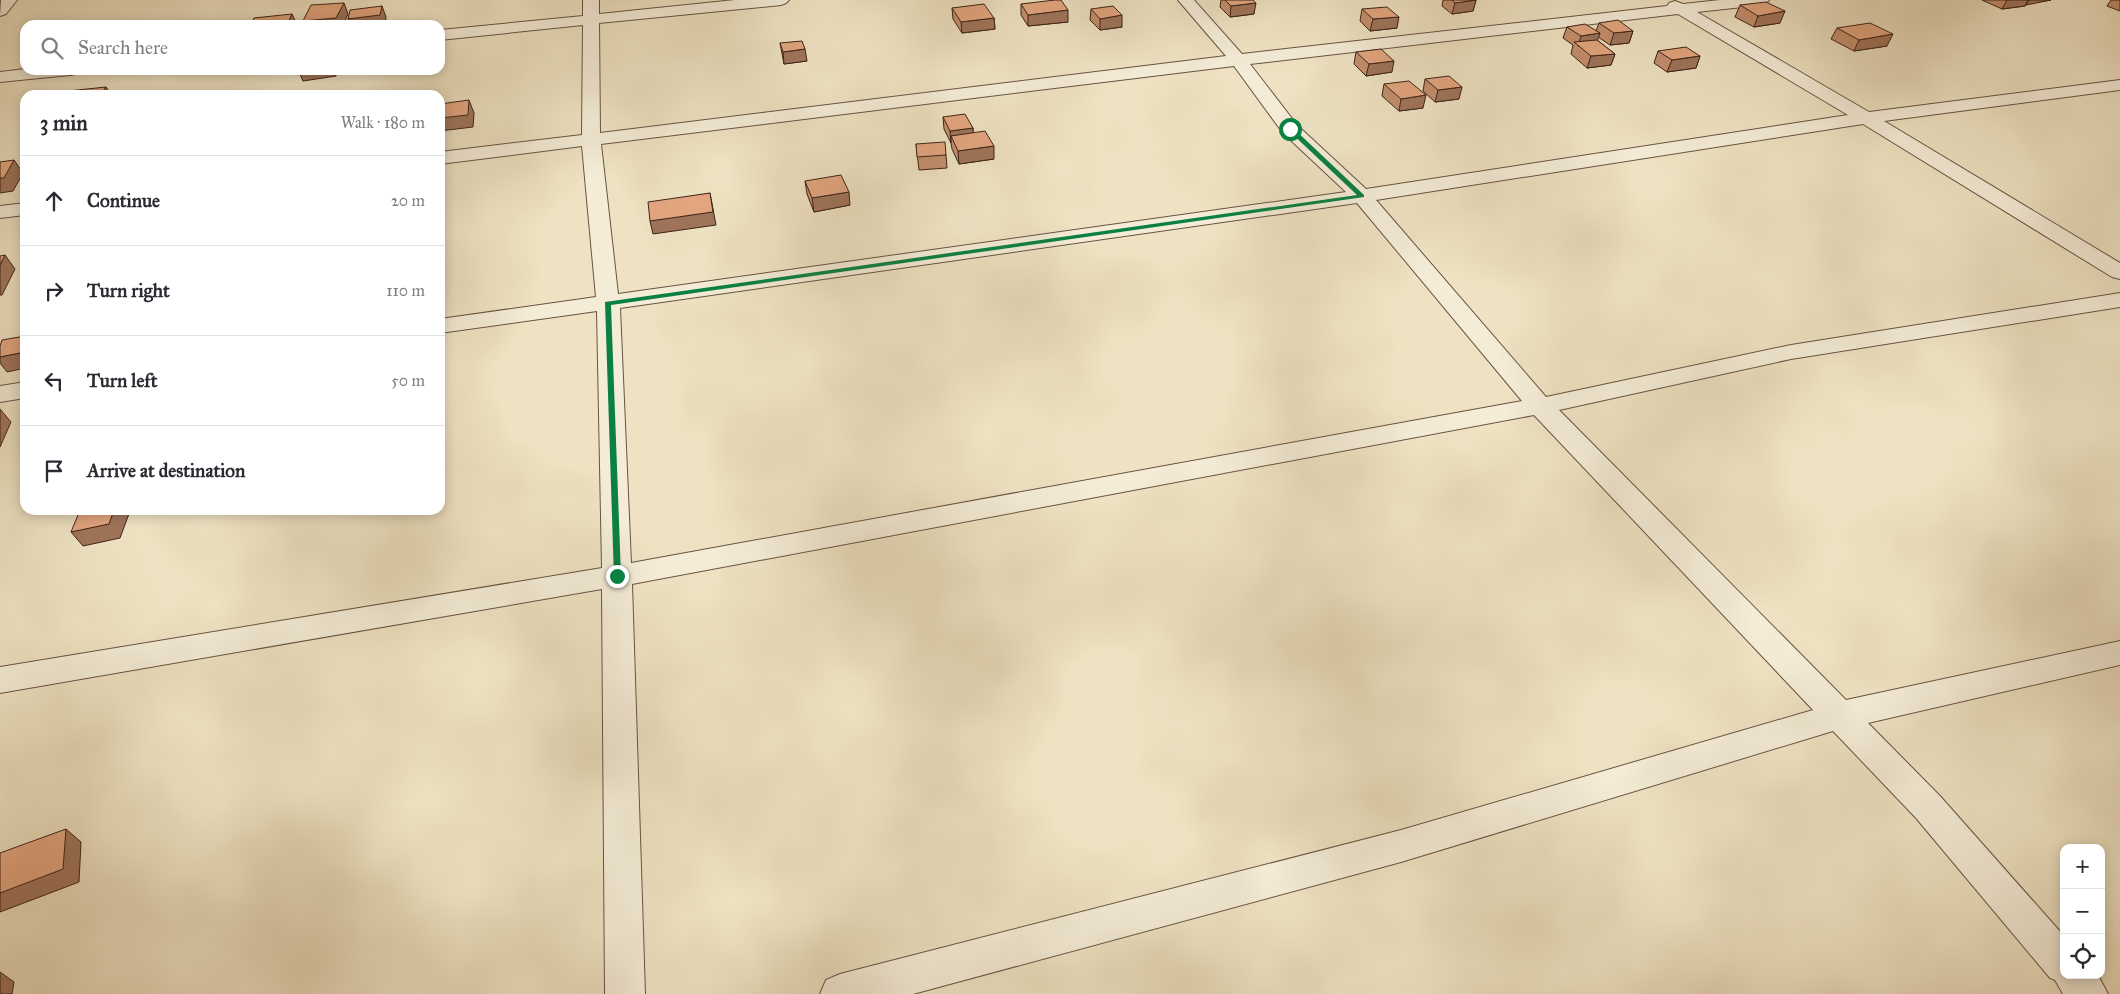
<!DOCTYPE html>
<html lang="en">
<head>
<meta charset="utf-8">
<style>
	:root { --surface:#fff; --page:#f2f2f3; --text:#2b2b33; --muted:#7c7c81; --line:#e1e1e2 }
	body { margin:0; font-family:"IM FELL Great Primer",serif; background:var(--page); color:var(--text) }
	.controls { position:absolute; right:15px; bottom:15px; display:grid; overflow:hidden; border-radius:10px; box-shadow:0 2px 12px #0003 }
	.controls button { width:45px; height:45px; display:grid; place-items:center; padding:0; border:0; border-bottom:1px solid var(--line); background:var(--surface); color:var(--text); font:25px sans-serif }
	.stop { position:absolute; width:15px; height:15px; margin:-11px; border:4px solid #0b8043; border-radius:50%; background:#fff }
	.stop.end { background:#0b8043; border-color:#fff; box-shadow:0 1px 5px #0008 }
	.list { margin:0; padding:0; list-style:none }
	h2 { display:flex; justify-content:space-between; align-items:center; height:65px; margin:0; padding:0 20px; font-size:21px }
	h2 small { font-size:16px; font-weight:400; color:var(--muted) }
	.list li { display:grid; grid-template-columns:32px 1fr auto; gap:15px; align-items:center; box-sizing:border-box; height:90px; padding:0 20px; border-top:1px solid var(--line) }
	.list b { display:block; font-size:19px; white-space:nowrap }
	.list em { font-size:16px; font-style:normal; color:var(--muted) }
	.icon { flex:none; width:28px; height:28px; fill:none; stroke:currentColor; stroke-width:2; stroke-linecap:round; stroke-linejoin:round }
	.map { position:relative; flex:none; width:2120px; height:994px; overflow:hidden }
	.search { position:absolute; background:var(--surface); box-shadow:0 2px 12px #0003; left:20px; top:20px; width:425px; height:55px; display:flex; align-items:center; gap:12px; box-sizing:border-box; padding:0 18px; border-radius:15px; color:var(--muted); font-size:19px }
	.panel { position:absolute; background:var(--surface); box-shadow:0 2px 12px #0003; left:20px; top:90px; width:425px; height:425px; border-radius:15px }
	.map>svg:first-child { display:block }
</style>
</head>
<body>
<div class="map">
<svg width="2120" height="994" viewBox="0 0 2120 994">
	<rect width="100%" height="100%" fill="#eee2c2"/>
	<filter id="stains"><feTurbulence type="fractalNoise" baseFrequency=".004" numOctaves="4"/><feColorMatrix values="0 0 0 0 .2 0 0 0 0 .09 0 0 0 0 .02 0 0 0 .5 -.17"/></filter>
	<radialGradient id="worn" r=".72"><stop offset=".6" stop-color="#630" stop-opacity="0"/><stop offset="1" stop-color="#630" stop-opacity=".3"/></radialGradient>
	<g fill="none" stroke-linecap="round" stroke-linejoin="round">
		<defs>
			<g id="minor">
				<path d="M 1,0 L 17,0 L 6,14 L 0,16 Z"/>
				<path d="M 583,0 L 599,0 L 599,14 L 735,0 L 789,0 L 786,3 L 781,5 L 599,23 L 600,133 L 1226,56 L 1178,0 L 1194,0 L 1242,54 L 1667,6 L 1669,3 L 1675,1 L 1683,4 L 1720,0 L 1769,0 L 1766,3 L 1761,5 L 1697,12 L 1869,112 L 2120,80 L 2120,90 L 1884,121 L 2120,263 L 2120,279 L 2112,277 L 1863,124 L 1376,200 L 1546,397 L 1791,345 L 2120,293 L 2120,307 L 1791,359 L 1559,410 L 1846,700 L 2120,641 L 2120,665 L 1868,723 L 1940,796 L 2064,936 L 2064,975 L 2098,975 L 2108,994 L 2063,994 L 2055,980 L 2050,978 L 1916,818 L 1833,731 L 1401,862 L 913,994 L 820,994 L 826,980 L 840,974 L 1401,830 L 1813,710 L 1534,415 L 632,584 L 645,994 L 605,994 L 602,589 L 0,693 L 0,667 L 602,568 L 597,311 L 440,333 L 440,319 L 596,297 L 582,146 L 440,164 L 440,152 L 582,135 L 583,25 L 440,40 L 440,30 L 583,16 ZM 1678,14 L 1848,115 L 1366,189 L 1297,125 L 1250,64 ZM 1234,66 L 1283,133 L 1346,192 L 618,294 L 601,144 ZM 1357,203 L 1522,401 L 631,563 L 620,308 Z"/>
				<path d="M 25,69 L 25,70 L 79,70 L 76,74 L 70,75 L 0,82 L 0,72 Z"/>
				<path d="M 25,203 L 25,215 L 0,218 L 0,206 Z"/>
				<path d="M 25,382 L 25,398 L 0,402 L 0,386 Z"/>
			</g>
		</defs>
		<use href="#minor" stroke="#685342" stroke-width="2"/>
		<use href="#minor" fill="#f4ecd7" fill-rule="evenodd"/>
	</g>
	<g fill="#c38f6e" stroke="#3c2318">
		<path d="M 1221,0 L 1253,0 L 1254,14 L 1230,17 L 1220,7 Z"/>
		<path d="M 1443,0 L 1476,0 L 1473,11 L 1452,14 L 1442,6 Z"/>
		<path d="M 1982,0 L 2051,0 L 2026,4 L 2025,6 L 2002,9 Z"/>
		<path d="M 2111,0 L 2120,0 L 2120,11 L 2107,6 Z"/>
		<path d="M 1021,4 L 1068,22 L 1028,26 L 1021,15 Z"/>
		<path d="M 1740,5 L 1780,23 L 1754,27 L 1735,17 Z"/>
		<path d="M 952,8 L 994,18 L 995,29 L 962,33 L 953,19 Z"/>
		<path d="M 1091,9 L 1122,27 L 1100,30 L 1090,20 Z"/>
		<path d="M 1362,9 L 1397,28 L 1370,31 L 1360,21 Z"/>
		<path d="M 1599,23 L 1633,31 L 1629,43 L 1610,45 L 1598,37 L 1597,40 L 1615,54 L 1611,65 L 1587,68 L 1571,54 L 1573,45 L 1563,38 L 1567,27 L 1596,31 Z"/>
		<path d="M 1837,28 L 1887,46 L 1854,51 L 1831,39 Z"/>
		<path d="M 780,43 L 807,61 L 784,64 Z"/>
		<path d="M 1658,51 L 1700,56 L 1696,68 L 1667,72 L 1654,63 Z"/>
		<path d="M 1356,52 L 1392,72 L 1366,76 L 1354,64 Z"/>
		<path d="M 1425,79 L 1459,99 L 1435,102 L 1423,91 Z"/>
		<path d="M 1384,84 L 1423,108 L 1399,111 L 1382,96 Z"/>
		<path d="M 943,117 L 973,128 L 973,133 L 994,159 L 959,164 L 952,149 L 951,143 L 944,129 Z"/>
		<path d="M 916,144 L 946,155 L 947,168 L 919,170 Z"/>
		<path d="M 805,181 L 850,205 L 814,212 L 807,194 Z"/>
	</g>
	<g fill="#9f745a" stroke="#3c2318">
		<path d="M 1476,0 L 1473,11 L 1452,14 L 1455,3 Z"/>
		<path d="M 2007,0 L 2028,0 L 2025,6 L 2002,9 Z"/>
		<path d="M 2029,0 L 2051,0 L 2026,5 Z"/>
		<path d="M 344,3 L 348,14 L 343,25 L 305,25 L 303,21 Z"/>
		<path d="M 1256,3 L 1254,14 L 1230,17 L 1231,6 Z"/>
		<path d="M 382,6 L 386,17 L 385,25 L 350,25 L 348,19 Z"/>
		<path d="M 1068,10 L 1068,22 L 1028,26 L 1028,15 Z"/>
		<path d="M 1785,11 L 1780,23 L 1754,27 L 1758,16 Z"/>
		<path d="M 292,14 L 297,25 L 287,25 Z"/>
		<path d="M 1122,15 L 1122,27 L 1100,30 L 1100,19 Z"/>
		<path d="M 1399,17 L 1397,28 L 1370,31 L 1373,19 Z"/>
		<path d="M 994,18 L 995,29 L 962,33 L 961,22 Z"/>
		<path d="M 1633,31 L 1629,43 L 1610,45 L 1614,33 Z"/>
		<path d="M 1600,33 L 1596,45 L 1578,46 L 1581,36 Z"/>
		<path d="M 1893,34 L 1887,46 L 1854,51 L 1859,40 Z"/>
		<path d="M 805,49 L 807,61 L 784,64 L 783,52 Z"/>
		<path d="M 1615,54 L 1611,65 L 1587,68 L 1591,56 Z"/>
		<path d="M 1700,56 L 1696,68 L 1667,72 L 1672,60 Z"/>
		<path d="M 1394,61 L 1392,72 L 1366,76 L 1369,64 Z"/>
		<path d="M 298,70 L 336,70 L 336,76 L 303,81 Z"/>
		<path d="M 106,87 L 111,95 L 100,95 Z"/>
		<path d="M 1462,87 L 1459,99 L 1435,102 L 1438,90 Z"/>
		<path d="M 1426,95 L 1423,108 L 1399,111 L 1401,99 Z"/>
		<path d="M 469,100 L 474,113 L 473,127 L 440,131 L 440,118 Z"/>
		<path d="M 973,128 L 973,140 L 951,136 L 951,143 L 950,131 Z"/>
		<path d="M 994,146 L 994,159 L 959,164 L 958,151 Z"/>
		<path d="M 14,160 L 23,173 L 13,191 L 0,193 L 0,178 Z"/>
		<path d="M 849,192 L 850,205 L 814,212 L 812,198 Z"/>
		<path d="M 710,193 L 716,225 L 653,234 L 650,221 Z"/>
		<path d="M 5,255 L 15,269 L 2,295 L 0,295 L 0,265 Z"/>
		<path d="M 25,352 L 25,368 L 7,372 L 0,363 L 0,357 Z"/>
		<path d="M 0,409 L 11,422 L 0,447 Z"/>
		<path d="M 114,510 L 130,510 L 130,511 L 120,538 L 83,546 L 71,532 Z"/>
		<path d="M 66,829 L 81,842 L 79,882 L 0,912 L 0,893 Z"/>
		<path d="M 0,972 L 14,982 L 12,994 L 0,994 Z"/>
	</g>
	<g fill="#e3a680" stroke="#3c2318">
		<path d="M 1055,0 L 1061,0 L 1068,10 L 1028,15 L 1021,4 Z"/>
		<path d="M 1225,0 L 1253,0 L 1256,3 L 1231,6 Z"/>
		<path d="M 1452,0 L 1476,0 L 1455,3 Z"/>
		<path d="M 1766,2 L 1785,11 L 1758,16 L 1740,5 Z"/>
		<path d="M 344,3 L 336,18 L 303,21 L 311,5 Z"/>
		<path d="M 984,4 L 994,18 L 961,22 L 952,8 Z"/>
		<path d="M 382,6 L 380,15 L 348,19 L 350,10 Z"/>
		<path d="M 1113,6 L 1122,15 L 1100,19 L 1091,9 Z"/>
		<path d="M 1387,7 L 1399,17 L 1373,19 L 1362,9 Z"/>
		<path d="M 292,14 L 287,25 L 251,25 L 254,18 Z"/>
		<path d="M 1618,20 L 1633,31 L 1614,33 L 1599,23 Z"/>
		<path d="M 1870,23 L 1893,34 L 1859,40 L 1837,28 Z"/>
		<path d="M 1585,24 L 1600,33 L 1581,36 L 1567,27 Z"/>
		<path d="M 1597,40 L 1615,54 L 1591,56 L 1574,42 Z"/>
		<path d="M 802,41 L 805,49 L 783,52 L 780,43 Z"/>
		<path d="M 1686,47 L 1700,56 L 1672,60 L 1658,51 Z"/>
		<path d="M 1381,49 L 1394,61 L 1369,64 L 1356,52 Z"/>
		<path d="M 1449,76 L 1462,87 L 1438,90 L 1425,79 Z"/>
		<path d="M 1409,81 L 1426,95 L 1401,99 L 1384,84 Z"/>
		<path d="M 106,87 L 100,95 L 64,95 L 68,91 Z"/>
		<path d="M 469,100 L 468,115 L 440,118 L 440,104 Z"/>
		<path d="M 965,114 L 973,128 L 950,131 L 943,117 Z"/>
		<path d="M 985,131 L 994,146 L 958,151 L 951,136 Z"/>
		<path d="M 945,142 L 946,155 L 917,157 L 916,144 Z"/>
		<path d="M 14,160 L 4,178 L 0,178 L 0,162 Z"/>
		<path d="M 841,175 L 849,192 L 812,198 L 805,181 Z"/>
		<path d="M 710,193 L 713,212 L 650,221 L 648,202 Z"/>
		<path d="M 5,255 L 0,265 L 0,256 Z"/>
		<path d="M 25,336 L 25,352 L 0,357 L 0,346 L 2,340 Z"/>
		<path d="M 80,510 L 114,510 L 109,524 L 71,532 Z"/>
		<path d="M 66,829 L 63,869 L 0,893 L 0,853 Z"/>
	</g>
	<path fill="#0b8043" d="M 1288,127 L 1292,127 L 1364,195 L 1364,197 L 611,305 L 621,576 L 617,579 L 614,578 L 605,302 L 1357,195 L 1288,130 Z"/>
	<rect width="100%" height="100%" filter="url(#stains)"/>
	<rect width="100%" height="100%" fill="url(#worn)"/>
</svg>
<div class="controls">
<button>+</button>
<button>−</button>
<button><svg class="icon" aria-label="locate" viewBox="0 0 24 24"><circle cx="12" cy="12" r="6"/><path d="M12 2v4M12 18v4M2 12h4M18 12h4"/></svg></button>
</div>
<div class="stop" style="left:1290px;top:129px"></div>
<div class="stop end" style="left:617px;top:576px"></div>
<div class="search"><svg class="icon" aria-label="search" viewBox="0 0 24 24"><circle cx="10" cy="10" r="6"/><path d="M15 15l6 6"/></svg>Search here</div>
<section class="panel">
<h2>3 min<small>Walk · 180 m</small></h2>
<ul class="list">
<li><svg class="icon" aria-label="ahead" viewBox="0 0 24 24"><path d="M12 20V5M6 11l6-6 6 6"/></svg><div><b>Continue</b></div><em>20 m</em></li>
<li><svg class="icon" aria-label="right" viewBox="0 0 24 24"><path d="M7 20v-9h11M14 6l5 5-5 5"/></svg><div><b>Turn right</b></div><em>110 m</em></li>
<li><svg class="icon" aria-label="left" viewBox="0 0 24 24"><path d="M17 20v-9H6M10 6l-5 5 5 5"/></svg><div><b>Turn left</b></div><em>50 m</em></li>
<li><svg class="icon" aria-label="arrive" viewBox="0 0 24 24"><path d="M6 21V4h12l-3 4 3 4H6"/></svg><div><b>Arrive at destination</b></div></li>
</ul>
</section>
</div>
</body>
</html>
